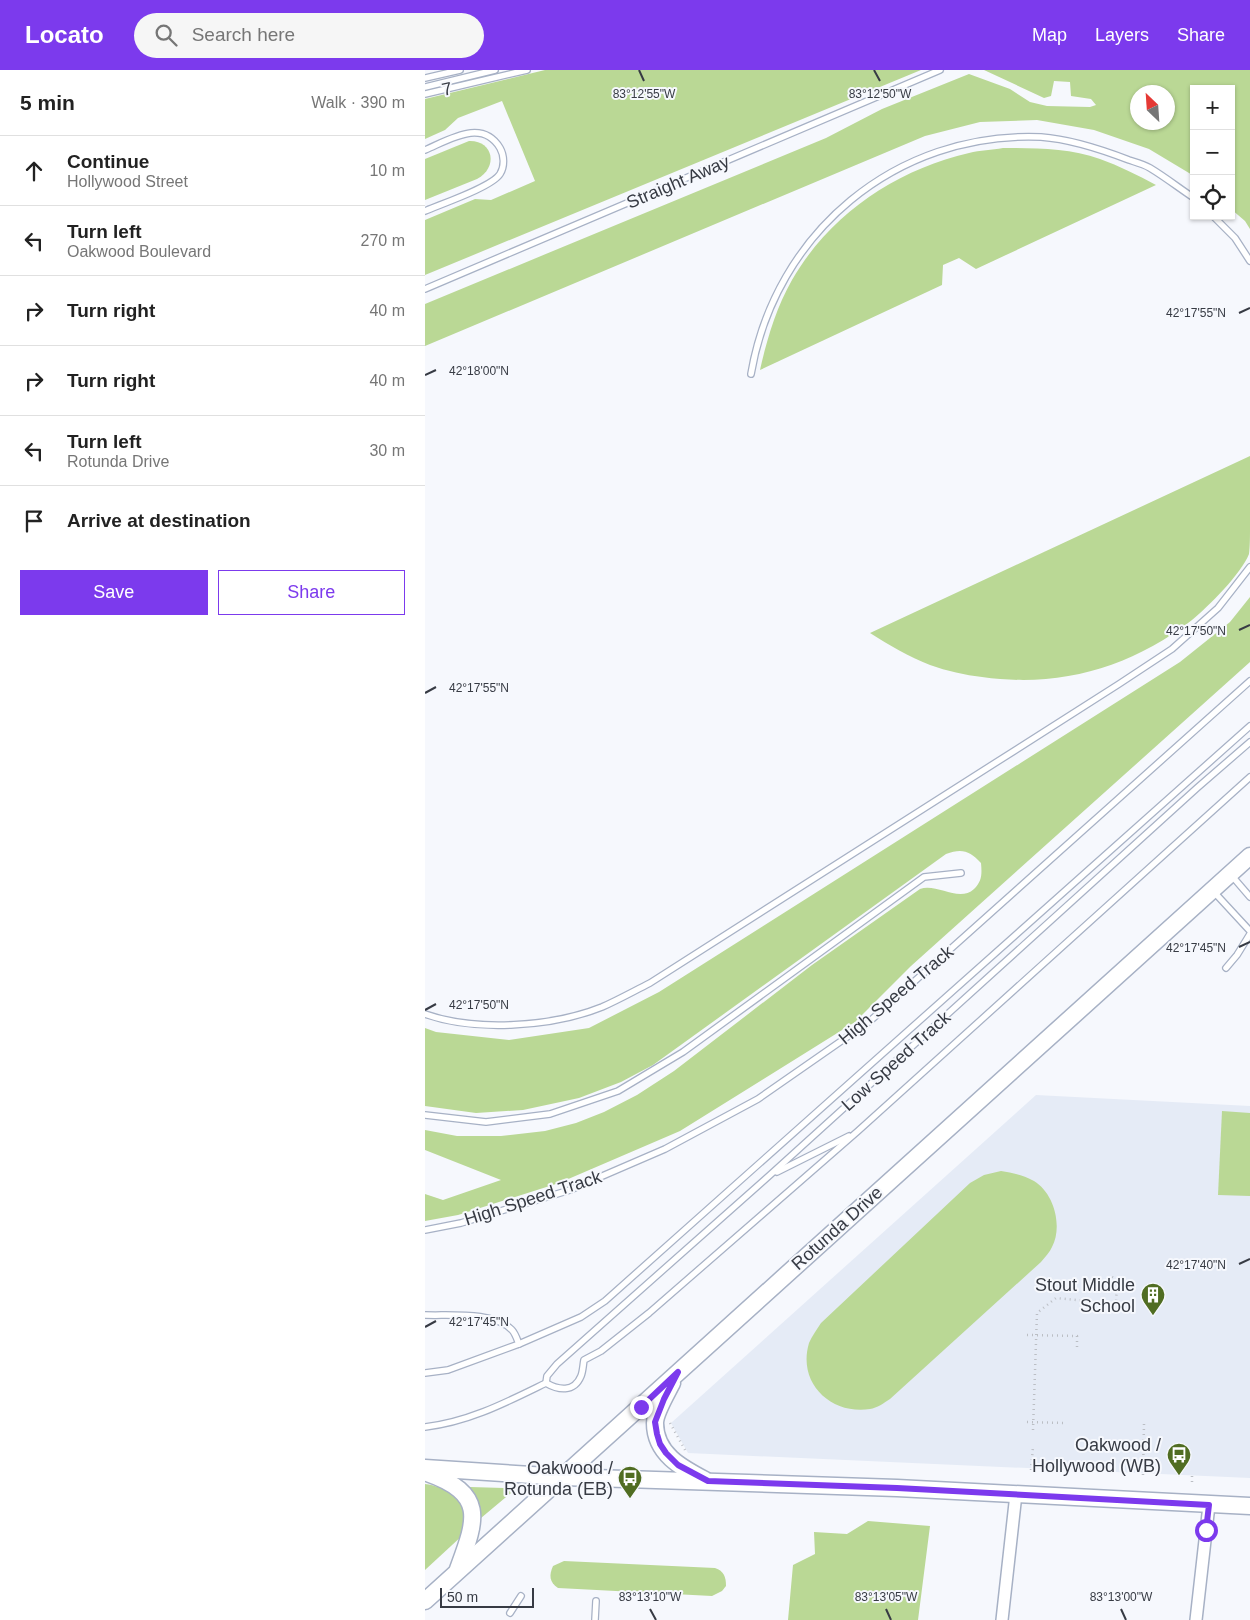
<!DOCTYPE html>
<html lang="en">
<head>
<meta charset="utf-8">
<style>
	:root { --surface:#fff; --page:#f6f6f6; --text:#222; --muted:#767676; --line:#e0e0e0; --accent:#7c3aed }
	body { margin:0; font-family:Helvetica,sans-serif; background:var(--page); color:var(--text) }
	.controls { position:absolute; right:15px; top:15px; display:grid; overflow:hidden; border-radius:0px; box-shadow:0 1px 4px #0004 }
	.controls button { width:45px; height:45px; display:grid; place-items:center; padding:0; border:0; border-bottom:1px solid var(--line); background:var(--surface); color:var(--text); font:25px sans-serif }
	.compass { position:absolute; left:705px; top:15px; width:45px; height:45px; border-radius:50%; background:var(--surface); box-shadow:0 1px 4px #0004; rotate:335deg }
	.scale { position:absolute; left:15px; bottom:12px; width:94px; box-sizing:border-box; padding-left:5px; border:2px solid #373b44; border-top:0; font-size:14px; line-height:18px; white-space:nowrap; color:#373b44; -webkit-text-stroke:4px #f6f8fd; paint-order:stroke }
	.stop { position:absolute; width:15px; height:15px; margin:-11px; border:4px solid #7c3aed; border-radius:50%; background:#fff }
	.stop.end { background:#7c3aed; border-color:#fff; box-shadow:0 1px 5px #0008 }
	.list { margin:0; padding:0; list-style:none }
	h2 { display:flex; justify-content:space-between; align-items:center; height:65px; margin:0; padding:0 20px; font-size:21px }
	h2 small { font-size:16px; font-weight:400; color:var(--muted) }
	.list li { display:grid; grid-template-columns:32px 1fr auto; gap:15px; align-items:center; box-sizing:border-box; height:70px; padding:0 20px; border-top:1px solid var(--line) }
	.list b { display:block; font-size:19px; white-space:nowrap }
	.list p { margin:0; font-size:16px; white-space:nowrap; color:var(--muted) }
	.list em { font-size:16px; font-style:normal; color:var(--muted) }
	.actions { display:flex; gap:10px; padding:15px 20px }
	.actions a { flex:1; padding:11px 0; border:1px solid var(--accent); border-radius:0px; text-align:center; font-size:18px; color:var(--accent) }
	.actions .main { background:var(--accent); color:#fff }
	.icon { flex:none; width:28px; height:28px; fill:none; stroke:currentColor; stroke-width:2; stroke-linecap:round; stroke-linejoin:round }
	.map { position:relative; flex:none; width:825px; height:1550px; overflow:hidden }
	header { display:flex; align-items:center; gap:30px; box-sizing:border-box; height:70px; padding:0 25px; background:var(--accent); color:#fff }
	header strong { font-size:24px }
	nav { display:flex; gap:28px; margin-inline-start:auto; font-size:18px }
	.search { width:350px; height:45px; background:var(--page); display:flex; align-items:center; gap:12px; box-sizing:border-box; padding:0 18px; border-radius:28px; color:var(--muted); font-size:19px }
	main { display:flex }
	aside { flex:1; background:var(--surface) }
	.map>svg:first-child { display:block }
</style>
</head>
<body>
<header>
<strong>Locato</strong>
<div class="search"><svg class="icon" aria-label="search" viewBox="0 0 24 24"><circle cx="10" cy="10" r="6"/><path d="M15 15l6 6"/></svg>Search here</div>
<nav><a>Map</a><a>Layers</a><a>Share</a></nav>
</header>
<main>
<aside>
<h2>5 min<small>Walk · 390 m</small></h2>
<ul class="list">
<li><svg class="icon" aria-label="ahead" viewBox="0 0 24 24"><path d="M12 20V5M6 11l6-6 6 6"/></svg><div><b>Continue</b><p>Hollywood Street</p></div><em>10 m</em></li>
<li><svg class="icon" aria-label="left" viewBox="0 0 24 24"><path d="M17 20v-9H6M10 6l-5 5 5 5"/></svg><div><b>Turn left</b><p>Oakwood Boulevard</p></div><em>270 m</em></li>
<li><svg class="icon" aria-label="right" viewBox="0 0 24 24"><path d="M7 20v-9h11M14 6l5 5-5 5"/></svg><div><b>Turn right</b></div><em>40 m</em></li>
<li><svg class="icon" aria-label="right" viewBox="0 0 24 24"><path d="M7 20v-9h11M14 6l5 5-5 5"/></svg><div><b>Turn right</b></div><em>40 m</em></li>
<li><svg class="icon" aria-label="left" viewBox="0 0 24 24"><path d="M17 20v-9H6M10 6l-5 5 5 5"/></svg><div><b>Turn left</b><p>Rotunda Drive</p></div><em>30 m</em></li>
<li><svg class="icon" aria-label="arrive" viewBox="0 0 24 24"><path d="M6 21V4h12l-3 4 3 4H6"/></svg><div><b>Arrive at destination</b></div></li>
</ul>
<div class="actions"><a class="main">Save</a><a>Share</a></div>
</aside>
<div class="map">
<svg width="825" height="1550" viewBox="0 0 825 1550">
	<rect width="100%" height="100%" fill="#f6f8fd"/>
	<path fill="#e5ebf6" d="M 611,1025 L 825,1036 L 825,1408 L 263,1383 L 246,1353 Z"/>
	<g fill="#bad895" fill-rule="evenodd">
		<path d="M 120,0 L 496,0 L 0,205 L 0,150 L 50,129 L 66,130 L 110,111 L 77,31 L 33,48 L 20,60 L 0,69 L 0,29 Z"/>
		<path d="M 559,0 L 825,0 L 825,159 L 820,151 L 806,139 L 806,19 L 769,19 L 769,106 L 724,79 L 669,60 L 612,50 L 555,52 L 500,66 L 0,276 L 0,234 L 401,68 L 457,39 L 544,4 L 585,19 L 605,32 L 622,36 L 665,37 L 671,35 L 666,29 L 646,26 L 645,12 L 629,11 L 626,26 L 619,28 ZM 712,22 L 742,22 L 742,52 L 712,52 Z"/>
		<path d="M 44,71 C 68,70 74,97 52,109 L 0,130 L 0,89 Z"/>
		<path d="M 578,78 C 610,78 644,78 675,89 C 694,96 713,105 731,115 L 551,199 L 534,188 L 518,195 L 517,215 L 335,300 C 342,269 351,238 367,210 C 405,144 471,100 544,83 C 555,80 567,80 578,78 Z"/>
		<path d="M 825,386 C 825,410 825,434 825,458 C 825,466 825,477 824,484 C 816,504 784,536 767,550 C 705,598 635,618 557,607 C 540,605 522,601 505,595 C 484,587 464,575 445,563 Z"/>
		<path d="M 825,527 L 825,592 L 486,896 L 430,952 L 255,1061 L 134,1113 L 33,1145 L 0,1151 L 0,1124 L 18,1130 L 76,1110 L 0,1080 L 0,1060 L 32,1066 L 76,1066 L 120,1061 L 151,1053 L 179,1042 L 212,1025 L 249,1001 L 387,895 L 495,819 C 512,813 534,833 549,819 C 557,811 557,804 556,793 C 545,781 537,778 521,784 L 228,995 L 196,1012 L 154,1028 L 98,1040 L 51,1043 L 0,1036 L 0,958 L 11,962 L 84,970 L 164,958 L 234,922 L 755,592 L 805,552 Z"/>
		<path d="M 797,1041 L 825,1043 L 825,1126 L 793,1125 Z"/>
		<path d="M 576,1101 C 588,1103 598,1105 609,1111 C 629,1123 638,1156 627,1177 C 625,1182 620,1187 616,1192 L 465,1329 C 459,1333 452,1338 445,1339 C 406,1345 372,1313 384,1273 C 387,1266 392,1259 396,1253 L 545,1113 L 559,1105 Z"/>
		<path d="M 0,1414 C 21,1417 28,1424 41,1440 L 39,1464 L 0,1500 Z"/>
		<path d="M 45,1417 L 79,1418 L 85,1420 L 86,1423 L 56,1448 L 51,1432 L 43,1419 Z"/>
		<path d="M 443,1451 L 505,1456 L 493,1550 L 363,1550 L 368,1495 L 390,1484 L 389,1462 L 422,1464 Z"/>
		<path d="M 139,1491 L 290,1498 C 299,1501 301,1507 301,1516 L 297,1521 L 287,1526 L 133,1518 C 124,1512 124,1505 128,1496 Z"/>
	</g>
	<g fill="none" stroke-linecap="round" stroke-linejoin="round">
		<defs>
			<g id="service">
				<path d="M 0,8 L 35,0"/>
				<path d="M 0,17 L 70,0"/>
				<path d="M 0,24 L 102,0"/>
				<path d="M 0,80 C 24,70 57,48 75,78 C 79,85 80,96 75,104 C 67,117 16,134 0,141"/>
				<path d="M 788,146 L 810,168 L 825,191"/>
				<path d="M 0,219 L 515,0"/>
				<path d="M 326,304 C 350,163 471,61 616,67 C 644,69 678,80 704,90 C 710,92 718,94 725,98 C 740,107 754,118 769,128"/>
				<path d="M 807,806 L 825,827"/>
				<path d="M 789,822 L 825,861"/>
				<path d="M 801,898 L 812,885 L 825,864"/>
				<path d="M 0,944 C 51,962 127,957 177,937 C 193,930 209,921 225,913 L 694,614 L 747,579 L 793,538 L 825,497"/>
				<path d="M 0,1045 L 61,1052 L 125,1044 L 193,1021 L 258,982 L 499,807 L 536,803"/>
				<path d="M 352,1102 L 424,1066"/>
				<path d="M 0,1160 L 36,1153 L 145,1120 L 240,1079 L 333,1029 L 445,951 L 825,611"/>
				<path d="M 0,1245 C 24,1246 69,1241 87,1260 C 90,1263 92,1269 94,1274"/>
				<path d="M 0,1303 L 23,1300 L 94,1274 L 156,1247 L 180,1231 L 825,656"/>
				<path d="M 121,1313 L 122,1306 L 132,1294 L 345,1105 L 772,718 L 825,672"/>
				<path d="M 0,1357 C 44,1352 82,1332 121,1313 C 133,1320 149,1323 156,1306 C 158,1301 158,1295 159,1290 L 176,1281 L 224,1243 L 433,1061 L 825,707"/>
				<path d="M 85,1543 L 96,1526"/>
				<path d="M 170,1550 L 171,1531"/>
			</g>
			<g id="minor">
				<path d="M 577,1550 L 591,1424"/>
				<path d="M 771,1550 L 784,1435"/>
			</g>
			<g id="secondary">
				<path d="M 247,1313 C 242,1323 230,1343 230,1353 C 230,1384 257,1398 280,1410"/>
				<path d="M 0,1398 L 138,1407 L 472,1418 L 825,1436"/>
				<path d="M 2,1403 C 62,1424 51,1450 33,1499"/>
				<path d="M 0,1531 L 825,786"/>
			</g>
		</defs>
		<use href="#service" stroke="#a7b1c5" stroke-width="8"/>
		<use href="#minor" stroke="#a7b1c5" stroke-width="14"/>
		<use href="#secondary" stroke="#a7b1c5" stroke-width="19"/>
		<g stroke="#bbbec4" stroke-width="2.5" stroke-dasharray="1 4" stroke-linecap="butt">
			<path d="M 602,1265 L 652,1266 L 652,1279"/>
			<path d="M 602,1352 L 639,1353"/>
			<path d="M 245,1353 L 260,1380"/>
			<path d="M 608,1360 L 612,1243 L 631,1228 L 691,1234 L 692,1211 L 686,1206"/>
			<path d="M 606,1400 L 608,1377"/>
			<path d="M 718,1405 L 719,1354"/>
			<path d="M 767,1406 L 767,1415"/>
		</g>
		<use href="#service" stroke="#fff" stroke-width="5.5"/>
		<use href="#minor" stroke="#fff" stroke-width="11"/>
		<use href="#secondary" stroke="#fff" stroke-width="16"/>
	</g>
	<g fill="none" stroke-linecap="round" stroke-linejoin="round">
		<path stroke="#7c3aed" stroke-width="6" d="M 216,1337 L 253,1302 L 239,1329 L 230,1352 L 232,1364 L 235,1374 L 241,1383 L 253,1395 L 283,1411 L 472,1418 L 784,1435 L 781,1460"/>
	</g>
	<path fill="none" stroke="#373b44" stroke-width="2" d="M 214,0 L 219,11M 449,0 L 455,11M 814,243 L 825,238M 0,305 L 11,300M 814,560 L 825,555M 0,623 L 11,617M 814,877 L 825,872M 0,940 L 11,934M 814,1194 L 825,1189M 0,1257 L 11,1251M 225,1539 L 231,1550M 461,1539 L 466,1550M 696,1539 L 701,1550"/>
	<defs>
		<symbol id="building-pin" viewBox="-11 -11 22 30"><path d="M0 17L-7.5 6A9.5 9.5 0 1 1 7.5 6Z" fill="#506d22" stroke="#f6f8fd"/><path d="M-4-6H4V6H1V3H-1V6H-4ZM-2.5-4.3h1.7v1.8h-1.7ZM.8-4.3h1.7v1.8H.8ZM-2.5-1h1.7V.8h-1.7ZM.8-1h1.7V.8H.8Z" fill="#fff"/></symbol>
		<symbol id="bus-pin" viewBox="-11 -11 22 30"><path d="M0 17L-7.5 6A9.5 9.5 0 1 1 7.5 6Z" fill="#506d22" stroke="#f6f8fd"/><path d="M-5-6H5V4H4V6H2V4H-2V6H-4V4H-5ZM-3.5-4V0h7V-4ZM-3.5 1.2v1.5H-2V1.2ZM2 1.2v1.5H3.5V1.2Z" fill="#fff"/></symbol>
	</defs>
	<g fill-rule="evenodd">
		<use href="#building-pin" x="714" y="1211" width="28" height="38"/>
		<use href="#bus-pin" x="740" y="1371" width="28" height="38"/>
		<use href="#bus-pin" x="191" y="1394" width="28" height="38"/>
	</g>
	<g text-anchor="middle" stroke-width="4" stroke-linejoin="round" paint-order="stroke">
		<g font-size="18" fill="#373b44" stroke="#f6f8fd">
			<text transform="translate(22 19) rotate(-13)" y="6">7</text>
			<text transform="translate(253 112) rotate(-23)" y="6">Straight Away</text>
			<text transform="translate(471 925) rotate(-40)" y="6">High Speed Track</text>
			<text transform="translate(471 991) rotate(-42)" y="6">Low Speed Track</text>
			<text transform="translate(108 1128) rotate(-18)" y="6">High Speed Track</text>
			<text transform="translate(412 1158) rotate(-42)" y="6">Rotunda Drive</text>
		</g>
		<g font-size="18" fill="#373b44" stroke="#f6f8fd" text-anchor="end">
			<text x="710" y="1221">Stout Middle<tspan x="710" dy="21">School</tspan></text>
			<text x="736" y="1381">Oakwood /<tspan x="736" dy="21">Hollywood (WB)</tspan></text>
			<text x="188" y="1404">Oakwood /<tspan x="188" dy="21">Rotunda (EB)</tspan></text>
		</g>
	</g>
	<g font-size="12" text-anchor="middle" fill="#373b44" stroke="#f6f8fd" stroke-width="4" stroke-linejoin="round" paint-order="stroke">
		<text x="219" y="28">83°12'55"W</text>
		<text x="455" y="28">83°12'50"W</text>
		<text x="771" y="247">42°17'55"N</text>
		<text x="54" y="305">42°18'00"N</text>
		<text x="771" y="565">42°17'50"N</text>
		<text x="54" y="622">42°17'55"N</text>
		<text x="771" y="882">42°17'45"N</text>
		<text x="54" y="939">42°17'50"N</text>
		<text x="771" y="1199">42°17'40"N</text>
		<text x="54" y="1256">42°17'45"N</text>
		<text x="225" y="1531">83°13'10"W</text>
		<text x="461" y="1531">83°13'05"W</text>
		<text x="696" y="1531">83°13'00"W</text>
	</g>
</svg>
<div class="controls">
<button>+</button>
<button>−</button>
<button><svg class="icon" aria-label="locate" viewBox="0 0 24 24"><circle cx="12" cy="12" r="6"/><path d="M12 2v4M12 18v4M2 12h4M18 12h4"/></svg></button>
</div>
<svg class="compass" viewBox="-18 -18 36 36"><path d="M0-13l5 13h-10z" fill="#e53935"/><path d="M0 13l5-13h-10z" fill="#767676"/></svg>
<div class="scale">50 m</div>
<div class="stop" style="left:781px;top:1460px"></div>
<div class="stop end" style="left:216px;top:1337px"></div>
</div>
</main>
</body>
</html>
